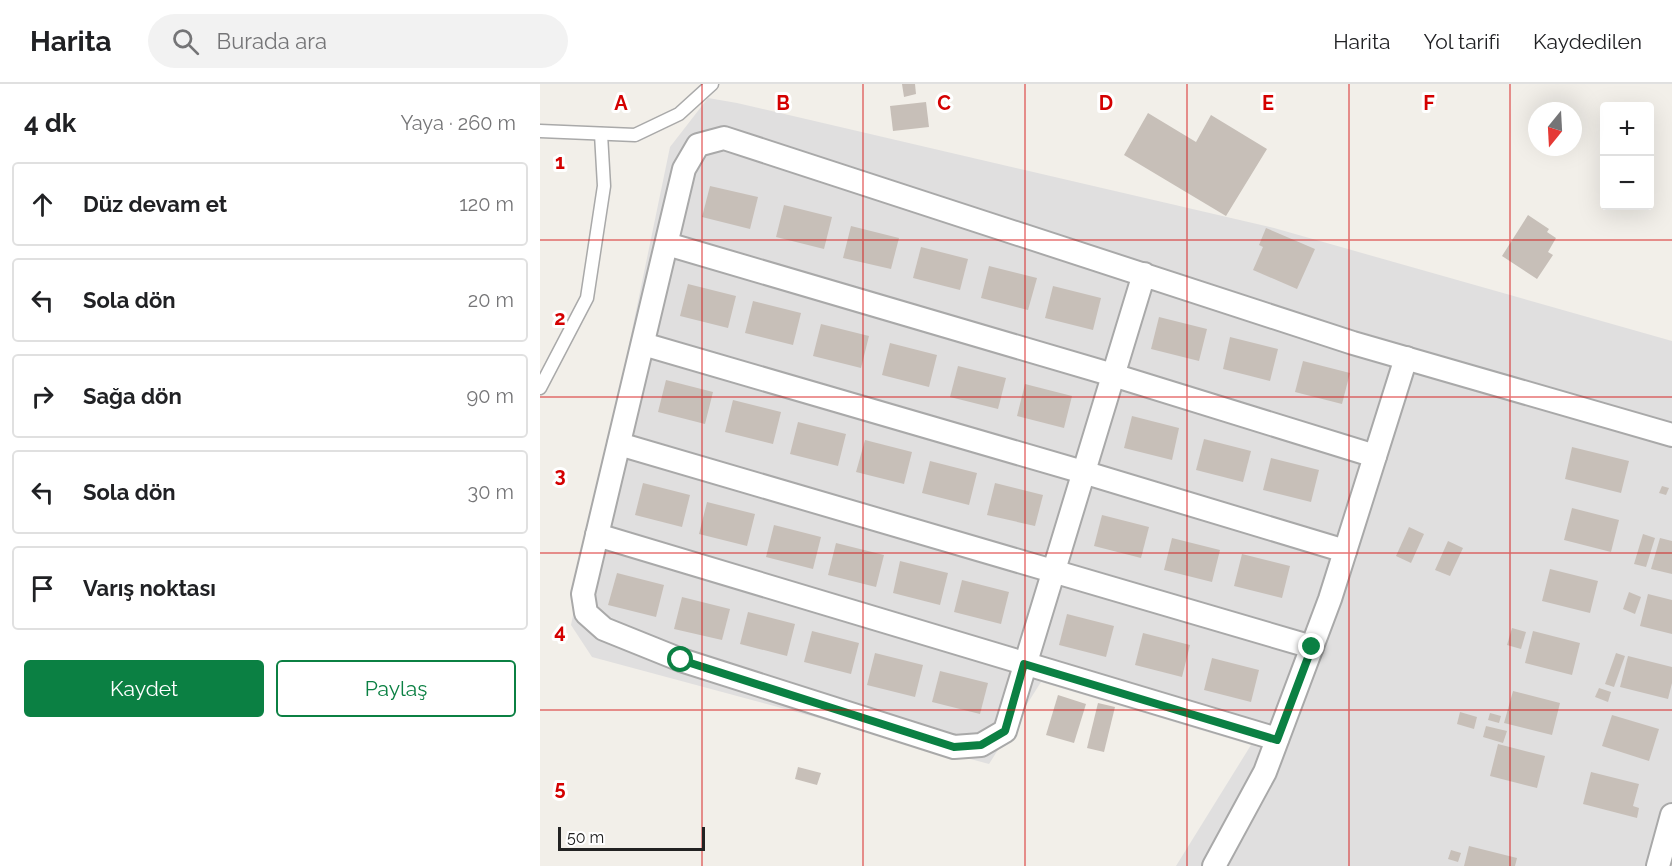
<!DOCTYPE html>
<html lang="tr">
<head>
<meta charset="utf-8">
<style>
	:root { --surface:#fff; --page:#f2f2f2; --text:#202124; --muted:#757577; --line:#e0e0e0; --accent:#0b8043 }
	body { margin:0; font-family:Raleway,sans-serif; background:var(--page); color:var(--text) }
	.controls { position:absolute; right:18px; top:18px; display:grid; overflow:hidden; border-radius:6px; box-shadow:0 6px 24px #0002 }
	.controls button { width:54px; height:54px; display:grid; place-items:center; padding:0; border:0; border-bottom:2px solid var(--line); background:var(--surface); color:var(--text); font:30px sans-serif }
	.compass { position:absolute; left:988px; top:18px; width:54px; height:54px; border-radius:50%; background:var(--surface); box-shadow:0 6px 24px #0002; rotate:198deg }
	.scale { position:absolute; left:18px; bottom:15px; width:147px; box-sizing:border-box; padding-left:6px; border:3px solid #222; border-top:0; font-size:16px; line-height:21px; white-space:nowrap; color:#222; -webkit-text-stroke:4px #fff; paint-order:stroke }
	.stop { position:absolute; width:18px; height:18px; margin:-14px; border:4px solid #0b8043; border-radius:50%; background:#fff }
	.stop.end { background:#0b8043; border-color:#fff; box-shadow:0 2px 6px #0008 }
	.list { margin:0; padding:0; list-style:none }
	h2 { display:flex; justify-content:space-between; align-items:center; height:78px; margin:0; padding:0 24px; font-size:26px }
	h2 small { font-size:20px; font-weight:400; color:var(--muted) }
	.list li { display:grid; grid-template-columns:39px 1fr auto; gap:18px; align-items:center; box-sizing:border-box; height:84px; margin:0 12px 12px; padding:0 12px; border:2px solid var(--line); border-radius:6px }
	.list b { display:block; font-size:22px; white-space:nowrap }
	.list em { font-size:20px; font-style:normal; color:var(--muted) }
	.actions { display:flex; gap:12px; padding:18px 24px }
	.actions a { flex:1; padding:14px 0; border:2px solid var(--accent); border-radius:6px; text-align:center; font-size:21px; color:var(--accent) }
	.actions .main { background:var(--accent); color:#fff }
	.icon { flex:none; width:33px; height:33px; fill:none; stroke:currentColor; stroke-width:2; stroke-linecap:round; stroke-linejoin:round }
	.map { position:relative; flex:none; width:1132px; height:782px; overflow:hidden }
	header { display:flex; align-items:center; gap:36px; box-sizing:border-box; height:84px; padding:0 30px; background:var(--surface); border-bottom:2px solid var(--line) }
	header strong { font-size:28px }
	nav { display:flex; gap:33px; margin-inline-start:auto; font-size:21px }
	.search { width:420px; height:54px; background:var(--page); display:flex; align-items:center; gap:15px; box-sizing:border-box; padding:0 21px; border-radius:33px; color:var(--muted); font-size:22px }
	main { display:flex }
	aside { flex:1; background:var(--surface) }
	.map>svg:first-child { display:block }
</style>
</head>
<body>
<header>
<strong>Harita</strong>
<div class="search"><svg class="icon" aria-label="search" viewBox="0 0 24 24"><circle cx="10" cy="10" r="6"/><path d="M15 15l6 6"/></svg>Burada ara</div>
<nav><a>Harita</a><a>Yol tarifi</a><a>Kaydedilen</a></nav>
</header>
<main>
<aside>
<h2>4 dk<small>Yaya · 260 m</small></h2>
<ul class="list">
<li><svg class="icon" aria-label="ahead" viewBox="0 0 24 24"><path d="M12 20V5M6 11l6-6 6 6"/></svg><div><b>Düz devam et</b></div><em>120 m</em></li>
<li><svg class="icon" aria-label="left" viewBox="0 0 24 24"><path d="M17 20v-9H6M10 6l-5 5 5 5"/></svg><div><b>Sola dön</b></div><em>20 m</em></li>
<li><svg class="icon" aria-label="right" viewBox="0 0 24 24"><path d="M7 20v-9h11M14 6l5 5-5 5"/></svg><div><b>Sağa dön</b></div><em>90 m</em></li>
<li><svg class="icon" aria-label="left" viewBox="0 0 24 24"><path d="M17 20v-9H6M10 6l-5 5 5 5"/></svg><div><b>Sola dön</b></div><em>30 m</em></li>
<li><svg class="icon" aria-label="arrive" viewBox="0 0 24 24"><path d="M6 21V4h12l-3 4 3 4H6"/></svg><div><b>Varış noktası</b></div></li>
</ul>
<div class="actions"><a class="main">Kaydet</a><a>Paylaş</a></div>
</aside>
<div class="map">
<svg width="1132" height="782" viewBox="0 0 1132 782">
	<rect width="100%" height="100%" fill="#f2efe9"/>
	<path fill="#e0dfdf" d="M 168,14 L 197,19 L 734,144 L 1132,257 L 1132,771 L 1129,782 L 636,782 L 711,661 L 501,598 L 449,680 L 52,573 L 31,541 L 130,63 Z"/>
	<g fill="#c7bfb8">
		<path d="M 362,0 L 375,0 L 376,10 L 364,13 Z"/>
		<path d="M 386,18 L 389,43 L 353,47 L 350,22 Z"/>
		<path d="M 608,29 L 656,58 L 671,31 L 727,65 L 686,132 L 584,71 Z"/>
		<path d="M 170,102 L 218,113 L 210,145 L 162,133 Z"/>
		<path d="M 244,121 L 292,133 L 284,165 L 236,153 Z"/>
		<path d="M 988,131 L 1009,145 L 1007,148 L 1016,154 L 1008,168 L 1013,171 L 997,195 L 962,172 Z"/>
		<path d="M 311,142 L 359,154 L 351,185 L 303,174 Z"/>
		<path d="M 726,144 L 775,165 L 757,205 L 713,186 L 723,163 L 719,161 Z"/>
		<path d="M 381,163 L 428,175 L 420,206 L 373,194 Z"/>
		<path d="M 449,182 L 497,194 L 488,226 L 441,214 Z"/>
		<path d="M 148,200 L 196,212 L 188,244 L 140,232 Z"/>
		<path d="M 513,202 L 561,214 L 553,246 L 505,234 Z"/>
		<path d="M 213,217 L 261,229 L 253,261 L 205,249 Z"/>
		<path d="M 619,233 L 667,245 L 659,277 L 611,265 Z"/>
		<path d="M 281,240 L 329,252 L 321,284 L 273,272 Z"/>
		<path d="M 690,253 L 738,265 L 730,297 L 683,285 Z"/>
		<path d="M 350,259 L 397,271 L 389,303 L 342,291 Z"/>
		<path d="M 763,277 L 810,289 L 802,320 L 755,308 Z"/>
		<path d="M 418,282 L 466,294 L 458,325 L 410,313 Z"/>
		<path d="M 126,296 L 173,308 L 165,340 L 118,328 Z"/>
		<path d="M 485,300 L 532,312 L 524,344 L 477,332 Z"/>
		<path d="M 193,316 L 241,328 L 233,360 L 185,348 Z"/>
		<path d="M 592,332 L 639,344 L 632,376 L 584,364 Z"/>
		<path d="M 258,338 L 306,350 L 298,382 L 250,370 Z"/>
		<path d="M 664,355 L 711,367 L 703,398 L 656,386 Z"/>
		<path d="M 325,356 L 372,368 L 364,400 L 316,388 Z"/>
		<path d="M 1032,363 L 1089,377 L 1081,409 L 1025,395 Z"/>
		<path d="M 731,374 L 779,386 L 771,418 L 723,406 Z"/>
		<path d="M 390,377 L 437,389 L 429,421 L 382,409 Z"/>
		<path d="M 103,399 L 150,411 L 142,443 L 95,431 Z"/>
		<path d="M 455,399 L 503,411 L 495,442 L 447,431 Z"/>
		<path d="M 1122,402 L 1129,404 L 1126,411 L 1119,409 Z"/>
		<path d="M 167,418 L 215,430 L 207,462 L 159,450 Z"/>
		<path d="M 1032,424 L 1079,436 L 1071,468 L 1024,456 Z"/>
		<path d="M 562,431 L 609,443 L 601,474 L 554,462 Z"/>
		<path d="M 234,441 L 281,453 L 273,485 L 226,473 Z"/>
		<path d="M 869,443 L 884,450 L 871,479 L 856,472 Z"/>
		<path d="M 1103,450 L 1115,454 L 1106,483 L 1094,480 Z"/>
		<path d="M 632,454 L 680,466 L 672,498 L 624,486 Z"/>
		<path d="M 1120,454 L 1132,457 L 1132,490 L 1111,485 Z"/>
		<path d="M 908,457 L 923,464 L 910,492 L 895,486 Z"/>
		<path d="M 296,459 L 344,471 L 336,503 L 288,491 Z"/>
		<path d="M 702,470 L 750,482 L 742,514 L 694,502 Z"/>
		<path d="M 360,477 L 408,489 L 400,521 L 353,509 Z"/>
		<path d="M 1010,485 L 1058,497 L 1050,529 L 1002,517 Z"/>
		<path d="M 77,489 L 124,501 L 116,533 L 68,521 Z"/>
		<path d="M 422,496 L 469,508 L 461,540 L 414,528 Z"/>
		<path d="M 1089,508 L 1101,513 L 1095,530 L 1083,525 Z"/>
		<path d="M 1108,510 L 1132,516 L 1132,550 L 1100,542 Z"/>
		<path d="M 142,513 L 190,525 L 182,556 L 134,545 Z"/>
		<path d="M 208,528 L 255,540 L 247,572 L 200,560 Z"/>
		<path d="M 527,530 L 574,542 L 566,573 L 519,561 Z"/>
		<path d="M 972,544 L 986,548 L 981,565 L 967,561 Z"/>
		<path d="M 272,547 L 319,559 L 311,590 L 264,578 Z"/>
		<path d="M 993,547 L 1040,559 L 1032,591 L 985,579 Z"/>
		<path d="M 603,549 L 650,561 L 642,593 L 595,581 Z"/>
		<path d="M 335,569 L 383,581 L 375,613 L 327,601 Z"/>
		<path d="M 1076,569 L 1085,572 L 1074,603 L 1065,600 Z"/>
		<path d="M 1088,572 L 1132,583 L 1132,599 L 1128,615 L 1080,603 Z"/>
		<path d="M 672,574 L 719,586 L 711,618 L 664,606 Z"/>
		<path d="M 400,587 L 448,599 L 440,630 L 392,618 Z"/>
		<path d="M 1059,604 L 1071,608 L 1068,618 L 1055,613 Z"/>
		<path d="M 973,607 L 1020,619 L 1012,651 L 964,639 Z"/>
		<path d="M 518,611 L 546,620 L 534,659 L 506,651 Z"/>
		<path d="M 558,619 L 575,623 L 564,668 L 547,664 Z"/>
		<path d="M 920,628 L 937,633 L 934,645 L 917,640 Z"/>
		<path d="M 950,629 L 961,632 L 959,639 L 948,636 Z"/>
		<path d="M 1072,631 L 1119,645 L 1109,677 L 1062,662 Z"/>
		<path d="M 946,642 L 967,647 L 963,659 L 943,653 Z"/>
		<path d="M 958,660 L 1005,672 L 997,704 L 950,692 Z"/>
		<path d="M 258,683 L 281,689 L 277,701 L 255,695 Z"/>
		<path d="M 1051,688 L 1099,700 L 1093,722 L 1099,724 L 1097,734 L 1043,720 Z"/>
		<path d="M 929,762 L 977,774 L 975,782 L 924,782 Z"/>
		<path d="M 911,766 L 921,769 L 918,778 L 908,775 Z"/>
	</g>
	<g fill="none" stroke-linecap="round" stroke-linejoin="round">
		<defs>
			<g id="service">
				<path d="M 0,47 L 95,51 L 139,30 L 172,0"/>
				<path d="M 0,304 L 47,214 L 64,102 L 61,50"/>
			</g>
			<g id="minor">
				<path d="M 127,160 L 573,291 L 835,372"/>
				<path d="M 604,190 L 465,647 L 441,661 L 414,663 L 141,576 L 64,545 L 46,529 L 43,510 L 144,85 L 158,61 L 184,54 L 813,259 L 1132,351"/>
				<path d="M 103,260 L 543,388 L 805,467"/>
				<path d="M 79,360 L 772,563"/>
				<path d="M 57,451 L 737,655"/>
				<path d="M 674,782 L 725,688 L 790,515 L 866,274"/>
				<path d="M 1118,782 L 1132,731"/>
			</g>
		</defs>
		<use href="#service" stroke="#a9a9a9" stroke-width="15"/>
		<use href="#minor" stroke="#a9a9a9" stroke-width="26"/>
		<use href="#service" stroke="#fff" stroke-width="12"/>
		<use href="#minor" stroke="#fff" stroke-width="22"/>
	</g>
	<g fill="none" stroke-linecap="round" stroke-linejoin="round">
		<path stroke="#0b8043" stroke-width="8" d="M 141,576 L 414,663 L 441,661 L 465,647 L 484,580 L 737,656 L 772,563"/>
	</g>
	<path fill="none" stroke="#d40000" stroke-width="1.5" stroke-opacity="0.55" d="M 162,0 L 162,782M 323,0 L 323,782M 485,0 L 485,782M 647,0 L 647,782M 809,0 L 809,782M 970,0 L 970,782M 0,156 L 1132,156M 0,313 L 1132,313M 0,469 L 1132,469M 0,626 L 1132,626"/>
	<g font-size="20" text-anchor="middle" font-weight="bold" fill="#d40000" stroke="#fff" stroke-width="6" stroke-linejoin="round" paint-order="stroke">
		<text x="81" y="26">A</text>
		<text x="243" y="26">B</text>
		<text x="404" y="26">C</text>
		<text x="566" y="26">D</text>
		<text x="728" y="26">E</text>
		<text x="889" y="26">F</text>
		<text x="20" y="85">1</text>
		<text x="20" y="241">2</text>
		<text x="20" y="398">3</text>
		<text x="20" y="554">4</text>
		<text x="20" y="711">5</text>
	</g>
</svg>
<div class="controls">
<button>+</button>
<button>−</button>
</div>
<svg class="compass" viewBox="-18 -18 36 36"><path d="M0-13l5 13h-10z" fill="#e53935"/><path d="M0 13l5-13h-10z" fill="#757577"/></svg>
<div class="scale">50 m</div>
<div class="stop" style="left:141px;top:576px"></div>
<div class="stop end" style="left:772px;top:563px"></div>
</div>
</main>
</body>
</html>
